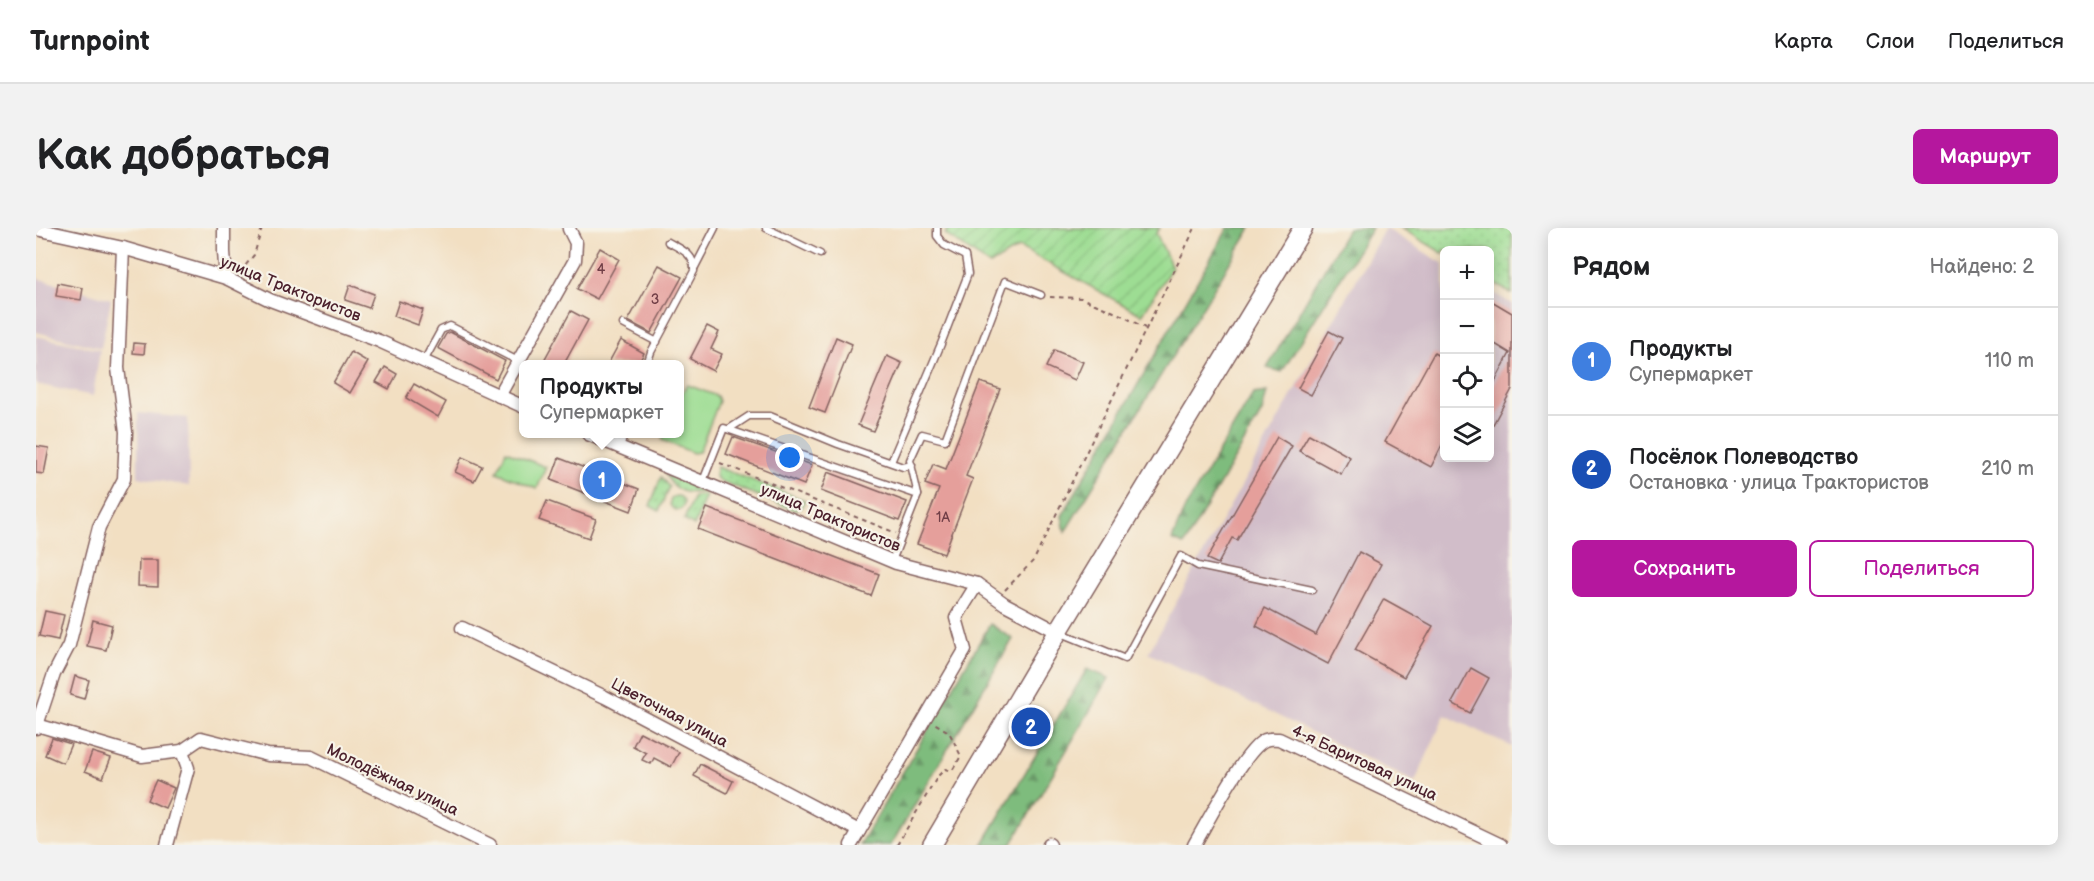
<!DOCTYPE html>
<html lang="ru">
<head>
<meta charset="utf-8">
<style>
	:root { --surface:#fff; --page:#f2f2f2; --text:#202124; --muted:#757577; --line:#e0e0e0; --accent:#b5179e }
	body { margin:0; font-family:"Balsamiq Sans",sans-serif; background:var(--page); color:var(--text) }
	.controls { position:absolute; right:18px; top:18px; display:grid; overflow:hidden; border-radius:9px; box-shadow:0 3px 15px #0003 }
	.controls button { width:54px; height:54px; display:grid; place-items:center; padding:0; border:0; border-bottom:2px solid var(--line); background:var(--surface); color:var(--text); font:30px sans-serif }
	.you { position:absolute; left:754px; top:230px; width:21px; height:21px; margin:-15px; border:4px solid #fff; border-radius:50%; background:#1a73e8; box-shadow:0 0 0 9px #1a73e833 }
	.badge { display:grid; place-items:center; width:39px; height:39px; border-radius:50%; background:var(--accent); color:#fff; font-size:20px; font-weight:700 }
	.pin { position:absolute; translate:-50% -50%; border:3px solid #fff; box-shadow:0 2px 6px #0006 }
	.popup { position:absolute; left:483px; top:132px; width:165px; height:78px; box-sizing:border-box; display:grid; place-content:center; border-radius:9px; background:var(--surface); filter:drop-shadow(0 2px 4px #0005); font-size:20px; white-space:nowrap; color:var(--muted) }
	.popup b { font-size:22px; color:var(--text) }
	.popup::after { content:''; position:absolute; left:50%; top:100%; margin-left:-12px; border:12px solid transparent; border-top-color:var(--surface) }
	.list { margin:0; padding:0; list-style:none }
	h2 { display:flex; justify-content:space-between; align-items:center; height:78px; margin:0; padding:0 24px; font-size:26px }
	h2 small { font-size:20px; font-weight:400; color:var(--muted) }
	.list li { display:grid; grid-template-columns:39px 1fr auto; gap:18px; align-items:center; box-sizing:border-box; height:108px; padding:0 24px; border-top:2px solid var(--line) }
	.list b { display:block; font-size:22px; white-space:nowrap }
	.list p { margin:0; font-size:20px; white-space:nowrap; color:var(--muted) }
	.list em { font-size:20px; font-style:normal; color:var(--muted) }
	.actions { display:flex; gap:12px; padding:18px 24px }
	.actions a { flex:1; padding:14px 0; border:2px solid var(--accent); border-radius:9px; text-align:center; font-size:21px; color:var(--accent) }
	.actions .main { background:var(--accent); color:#fff }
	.icon { flex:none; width:33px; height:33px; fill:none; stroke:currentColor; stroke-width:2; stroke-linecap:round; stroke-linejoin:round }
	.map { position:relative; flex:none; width:1476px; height:617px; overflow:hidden; border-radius:9px }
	header { display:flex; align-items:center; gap:36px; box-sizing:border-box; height:84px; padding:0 30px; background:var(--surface); border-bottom:2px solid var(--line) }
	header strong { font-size:28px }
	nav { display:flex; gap:33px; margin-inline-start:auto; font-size:21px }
	.intro { display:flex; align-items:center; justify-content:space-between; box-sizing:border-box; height:144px; padding:0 36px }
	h1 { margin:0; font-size:42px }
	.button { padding:15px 27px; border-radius:9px; background:var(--accent); color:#fff; font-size:21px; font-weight:700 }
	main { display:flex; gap:36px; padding:0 36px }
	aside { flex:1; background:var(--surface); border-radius:9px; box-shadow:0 3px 15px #0003 }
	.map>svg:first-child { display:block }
</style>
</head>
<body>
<header>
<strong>Turnpoint</strong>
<nav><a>Карта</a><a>Слои</a><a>Поделиться</a></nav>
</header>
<div class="intro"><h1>Как добраться</h1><a class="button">Маршрут</a></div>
<main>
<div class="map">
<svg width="1476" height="617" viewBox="0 0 1476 617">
	<defs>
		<pattern id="grass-dots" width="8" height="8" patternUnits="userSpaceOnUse" patternTransform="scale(1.5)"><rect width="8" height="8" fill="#9ddd93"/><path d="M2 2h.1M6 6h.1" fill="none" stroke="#89bd7f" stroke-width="1.8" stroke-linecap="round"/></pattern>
		<pattern id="forest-firs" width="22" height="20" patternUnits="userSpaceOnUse" patternTransform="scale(1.5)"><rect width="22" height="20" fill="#7ebc7d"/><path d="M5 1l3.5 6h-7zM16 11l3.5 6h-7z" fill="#699867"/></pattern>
		<pattern id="garden-furrows" width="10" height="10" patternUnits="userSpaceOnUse" patternTransform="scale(1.5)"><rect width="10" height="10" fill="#9ddd93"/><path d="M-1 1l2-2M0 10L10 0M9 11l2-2" fill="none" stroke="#89bd7f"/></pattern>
	</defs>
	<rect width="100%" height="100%" fill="#f7f3e8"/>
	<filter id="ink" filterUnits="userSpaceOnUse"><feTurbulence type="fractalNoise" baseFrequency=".0167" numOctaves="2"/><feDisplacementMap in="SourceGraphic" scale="12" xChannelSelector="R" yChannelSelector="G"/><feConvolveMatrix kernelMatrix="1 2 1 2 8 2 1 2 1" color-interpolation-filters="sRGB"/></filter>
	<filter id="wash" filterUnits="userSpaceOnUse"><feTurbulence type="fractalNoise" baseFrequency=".008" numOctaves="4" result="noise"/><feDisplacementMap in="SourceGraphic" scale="24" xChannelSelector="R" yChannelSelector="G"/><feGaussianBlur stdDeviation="1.35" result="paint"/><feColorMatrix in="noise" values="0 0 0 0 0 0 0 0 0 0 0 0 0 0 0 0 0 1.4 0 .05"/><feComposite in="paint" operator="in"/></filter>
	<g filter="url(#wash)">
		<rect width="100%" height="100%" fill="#f2dfc2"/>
		<g fill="#d1bdc9">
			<path d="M 1349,0 L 1408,36 L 1408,230 L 1454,230 L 1454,63 L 1476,76 L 1476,519 L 1409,487 L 1379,554 L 1112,425 Z"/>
			<path d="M 0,50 L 75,71 L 65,120 L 0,104 Z"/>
			<path d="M 0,108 L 64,122 L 57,168 L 0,156 Z"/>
			<path d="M 102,185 L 152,190 L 153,258 L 102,249 Z"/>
		</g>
		<g fill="url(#grass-dots)" stroke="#747e5f" stroke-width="1.5">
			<path d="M 1365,0 L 1476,0 L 1476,66 L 1454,53 L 1454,22 L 1408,22 L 1408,26 Z"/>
			<path d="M 681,239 L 769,272 L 765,280 L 758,282 L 682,252 L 679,247 Z"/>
			<path d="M 629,246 L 669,264 C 648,266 640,265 629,246 Z"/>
			<path d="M 625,249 L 633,259 L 623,283 L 614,278 Z"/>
			<path d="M 670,267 L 658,298 L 648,292 L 658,268 Z"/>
			<circle cx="641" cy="275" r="7"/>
		</g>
		<g fill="url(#forest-firs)" stroke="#646e54" stroke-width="1.5">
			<path d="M 1192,0 L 1215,0 L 1029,304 L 1026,288 Z"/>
			<path d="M 1312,0 L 1336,0 L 1246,144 L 1231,140 Z"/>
			<path d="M 1231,164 L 1226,184 L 1148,317 L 1136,312 L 1148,282 L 1217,166 Z"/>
			<path d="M 954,396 L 977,411 L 855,617 L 824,617 Z"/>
			<path d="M 1051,441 L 1073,450 L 975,617 L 946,617 Z"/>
		</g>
		<path fill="url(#garden-furrows)" stroke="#747e5f" stroke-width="1.5" d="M 912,0 L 1124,0 L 1120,5 L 1136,39 L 1106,87 L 983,19 L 954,37 L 909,6 Z"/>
		<g fill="#9ddd93" stroke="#747e5f" stroke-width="1.5">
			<path d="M 652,157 L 681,168 L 683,173 L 663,224 L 657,225 L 626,212 L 627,206 L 644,206 C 644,190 639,167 652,157 Z"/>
			<path d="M 470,223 L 510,239 L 501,261 L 461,244 Z"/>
		</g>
		<g id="blocks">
			<g fill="#e59f9b">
				<path d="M 564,20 L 583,31 L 561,71 L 541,61 Z"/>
				<path d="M 623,37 L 646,49 L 615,105 L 592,93 Z"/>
				<path d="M 22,55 L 47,60 L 45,72 L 20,68 Z"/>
				<path d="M 314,57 L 338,66 L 333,80 L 309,72 Z"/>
				<path d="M 1454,72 L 1476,85 L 1476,161 L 1454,202 L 1454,163 L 1474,125 L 1454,113 Z"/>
				<path d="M 363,73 L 387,82 L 382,97 L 358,88 Z"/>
				<path d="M 535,83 L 552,92 L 528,136 L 506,136 Z"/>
				<path d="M 671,98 L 683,104 L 675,121 L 686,126 L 677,143 L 654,131 Z"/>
				<path d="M 1293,103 L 1306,110 L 1275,167 L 1262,160 Z"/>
				<path d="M 414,104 L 469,133 L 460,151 L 402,120 L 410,106 Z"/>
				<path d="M 800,109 L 816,116 L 789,185 L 773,179 Z"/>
				<path d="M 585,112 L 608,125 L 602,136 L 572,136 Z"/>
				<path d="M 98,115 L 109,116 L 108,126 L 97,125 Z"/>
				<path d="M 1018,122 L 1047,134 L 1039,152 L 1010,139 Z"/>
				<path d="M 315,124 L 332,134 L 314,165 L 297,155 Z"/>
				<path d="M 1398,125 L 1408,131 L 1408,213 L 1395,239 L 1349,214 Z"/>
				<path d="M 851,128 L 866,135 L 837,203 L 822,197 Z"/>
				<path d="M 349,139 L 361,146 L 353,161 L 340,154 Z"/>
				<path d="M 944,154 L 964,161 L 930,248 L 937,251 L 908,326 L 881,316 L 903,261 L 889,256 L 897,236 L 910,241 Z"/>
				<path d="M 378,156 L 410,174 L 402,189 L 370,170 Z"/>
				<path d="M 1273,206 L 1314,229 L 1305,246 L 1263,223 Z"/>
				<path d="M 697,209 L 776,237 L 768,257 L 690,226 Z"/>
				<path d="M 1241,209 L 1256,218 L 1201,312 L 1196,310 L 1182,336 L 1171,331 Z"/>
				<path d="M 0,218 L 13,220 L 8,246 L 0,245 Z"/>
				<path d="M 426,229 L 446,238 L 438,253 L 419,244 Z"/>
				<path d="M 523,230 L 603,261 L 595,283 L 515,252 Z"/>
				<path d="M 792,244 L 871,274 L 863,293 L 785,263 Z"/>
				<path d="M 511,273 L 560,291 L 553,310 L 503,292 Z"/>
				<path d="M 671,280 L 843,346 L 835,368 L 662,301 Z"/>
				<path d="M 1323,324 L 1345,336 L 1292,436 L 1220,398 L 1229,380 L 1280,407 Z"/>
				<path d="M 103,332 L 122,332 L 122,359 L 102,358 Z"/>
				<path d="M 1348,371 L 1397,398 L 1368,449 L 1319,422 Z"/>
				<path d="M 9,383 L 28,387 L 22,412 L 3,408 Z"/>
				<path d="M 57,392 L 76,397 L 70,422 L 51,418 Z"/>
				<path d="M 1435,440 L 1453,450 L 1434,485 L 1416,475 Z"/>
				<path d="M 39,448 L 53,452 L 48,471 L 34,467 Z"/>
				<path d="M 604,504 L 643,524 L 635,539 L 618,530 L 615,536 L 606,532 L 610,525 L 597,518 Z"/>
				<path d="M 16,510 L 35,516 L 27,535 L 9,527 Z"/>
				<path d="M 56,524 L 75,530 L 67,550 L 49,543 Z"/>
				<path d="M 664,536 L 697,553 L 691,565 L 658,548 Z"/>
				<path d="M 120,552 L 138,560 L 129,580 L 111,572 Z"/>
			</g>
		</g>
	</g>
	<g filter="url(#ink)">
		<use href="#blocks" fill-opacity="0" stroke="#856260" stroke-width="1.5"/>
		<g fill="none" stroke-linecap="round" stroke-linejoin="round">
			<defs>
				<g id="service">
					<path d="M 730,0 L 784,26"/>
					<path d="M 659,39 L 679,0"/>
					<path d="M 587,96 L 621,114"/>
					<path d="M 388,133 L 405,102 L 414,98 L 482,133"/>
					<path d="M 611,136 L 615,124 L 658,43 C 659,26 645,21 632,14"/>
					<path d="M 693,201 L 713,188 L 734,188 L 802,216 L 867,239 L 876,237"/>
					<path d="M 584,219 L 588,206"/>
					<path d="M 855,234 L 905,116 L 932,46 L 929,28 L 908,17 L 901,8 L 901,0"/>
					<path d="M 667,253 L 688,200 L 882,267 L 856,333"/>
					<path d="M 882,267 L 874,232 L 886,206 L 909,212 L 969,53 L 1005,67"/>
					<path d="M 1023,404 L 1089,431 L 1145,328 L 1162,338 L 1276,362"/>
				</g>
				<g id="minor">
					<path d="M 188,0 L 188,24 L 190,50"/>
					<path d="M 0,1 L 87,20 L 190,50 L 234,72 L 343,113 L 488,179"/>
					<path d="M 463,168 L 539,32 L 540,15 L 533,1"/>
					<path d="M 552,206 L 860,335 L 941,356 L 969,376 L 1022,404"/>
					<path d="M 426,400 L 569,469 L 823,603"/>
					<path d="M 1,497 L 106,528 L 146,523 L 165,510 L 232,527 L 275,529 L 454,617"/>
					<path d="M 0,500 L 18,446 L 33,417 L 63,299 L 88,251 L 90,204 L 82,140 L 87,20"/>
					<path d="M 1013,616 L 1014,617"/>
					<path d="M 131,617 L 152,540 L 146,523"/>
					<path d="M 815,617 L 929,422 L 920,390 L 941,356"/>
					<path d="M 1158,617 C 1171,595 1209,521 1229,512 C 1234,510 1238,511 1243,511 L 1465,617"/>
				</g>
				<path id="primary" d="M 896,617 L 1022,404 L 1267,0"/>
			</defs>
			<use href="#service" stroke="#856260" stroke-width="9"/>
			<use href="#minor" stroke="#856260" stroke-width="15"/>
			<use href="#primary" stroke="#856260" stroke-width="21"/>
			<g stroke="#856260" stroke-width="2" stroke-dasharray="4.5 4.5" stroke-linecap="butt">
				<path d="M 204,44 L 218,27 L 226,0"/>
				<path d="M 1014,69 L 1045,70 L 1085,87 L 1109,100"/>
				<path d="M 684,235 L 860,305"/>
				<path d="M 969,362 L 998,332 L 1159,0"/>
				<path d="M 986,494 L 995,499"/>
				<path d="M 861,617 L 902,548 L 909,541 L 916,543 L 925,528 L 913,504 L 898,495"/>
			</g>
			<use href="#service" stroke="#fff" stroke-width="6"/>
			<use href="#minor" stroke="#fff" stroke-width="12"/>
			<use href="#primary" stroke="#fff" stroke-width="18"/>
		</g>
	</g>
	<g text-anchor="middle" stroke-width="4.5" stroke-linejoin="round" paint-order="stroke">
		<g font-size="14" fill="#713f47">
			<text x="565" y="46">4</text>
			<text x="619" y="76">3</text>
			<text x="907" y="294">1А</text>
		</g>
		<g font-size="16" fill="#4a1f2b" stroke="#f7f3e8">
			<text transform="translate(255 60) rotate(22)" y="6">улица Трактористов</text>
			<text transform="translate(795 289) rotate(23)" y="6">улица Трактористов</text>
			<text transform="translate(634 484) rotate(28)" y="6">Цветочная улица</text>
			<text transform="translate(1329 534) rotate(25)" y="6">4-я Баритовая улица</text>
			<text transform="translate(357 551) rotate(26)" y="6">Молодёжная улица</text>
		</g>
	</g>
</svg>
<div class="controls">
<button>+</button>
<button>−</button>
<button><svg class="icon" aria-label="locate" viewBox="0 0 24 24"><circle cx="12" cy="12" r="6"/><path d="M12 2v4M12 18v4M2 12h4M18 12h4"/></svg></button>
<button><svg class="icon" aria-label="layers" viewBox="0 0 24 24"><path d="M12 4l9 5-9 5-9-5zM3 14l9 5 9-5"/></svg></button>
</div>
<div class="you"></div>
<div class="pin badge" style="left:566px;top:252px;background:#3f7fe0">1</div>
<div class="popup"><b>Продукты</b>Супермаркет</div>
<div class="pin badge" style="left:995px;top:499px;background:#1a4fb4">2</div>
</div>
<aside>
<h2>Рядом<small>Найдено: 2</small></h2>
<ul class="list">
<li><span class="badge" style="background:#3f7fe0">1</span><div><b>Продукты</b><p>Супермаркет</p></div><em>110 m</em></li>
<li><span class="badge" style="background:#1a4fb4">2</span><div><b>Посёлок Полеводство</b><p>Остановка · улица Трактористов</p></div><em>210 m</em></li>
</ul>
<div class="actions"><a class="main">Сохранить</a><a>Поделиться</a></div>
</aside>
</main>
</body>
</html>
